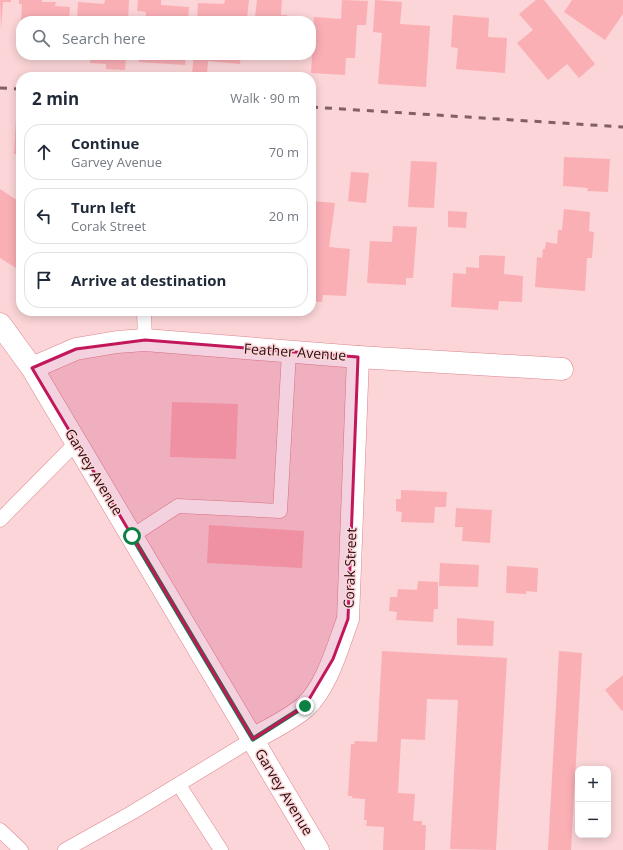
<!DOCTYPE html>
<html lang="en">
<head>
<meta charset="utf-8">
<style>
	:root { --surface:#fff; --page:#f2f2f3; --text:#1f2937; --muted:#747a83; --line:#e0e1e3 }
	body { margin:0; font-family:"Open Sans",sans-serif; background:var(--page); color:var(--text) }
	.controls { position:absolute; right:12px; bottom:12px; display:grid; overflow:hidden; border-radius:8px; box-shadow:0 2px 10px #0003 }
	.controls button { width:36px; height:36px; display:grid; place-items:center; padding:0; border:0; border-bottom:1px solid var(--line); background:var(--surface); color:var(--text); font:20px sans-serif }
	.stop { position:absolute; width:12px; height:12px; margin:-9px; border:3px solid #0b8043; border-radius:50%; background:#fff }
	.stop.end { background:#0b8043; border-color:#fff; box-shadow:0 1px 4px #0008 }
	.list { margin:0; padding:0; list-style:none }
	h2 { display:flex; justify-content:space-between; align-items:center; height:52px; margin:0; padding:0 16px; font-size:17px }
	h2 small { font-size:13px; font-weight:400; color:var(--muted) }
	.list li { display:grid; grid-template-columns:26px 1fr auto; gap:12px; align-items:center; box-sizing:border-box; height:56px; margin:0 8px 8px; padding:0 8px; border:1px solid var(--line); border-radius:16px }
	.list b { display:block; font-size:15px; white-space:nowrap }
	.list p { margin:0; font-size:13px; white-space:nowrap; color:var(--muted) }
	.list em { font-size:13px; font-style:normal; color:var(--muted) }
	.icon { flex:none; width:22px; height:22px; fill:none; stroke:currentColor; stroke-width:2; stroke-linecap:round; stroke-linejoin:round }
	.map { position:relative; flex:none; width:623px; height:850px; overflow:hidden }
	.search { position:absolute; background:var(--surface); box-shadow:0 2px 10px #0003; left:16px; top:16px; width:300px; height:44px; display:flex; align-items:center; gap:10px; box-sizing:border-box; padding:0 14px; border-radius:16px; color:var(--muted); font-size:15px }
	.panel { position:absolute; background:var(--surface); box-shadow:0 2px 10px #0003; left:16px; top:72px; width:300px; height:244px; border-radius:16px }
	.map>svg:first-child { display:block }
</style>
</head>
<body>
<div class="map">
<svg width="623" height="850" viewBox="0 0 623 850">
	<rect width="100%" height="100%" fill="#fbd5d7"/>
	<g fill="#faafb5">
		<path d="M 0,0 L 11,0 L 11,2 L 3,2 L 1,29 Z"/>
		<path d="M 19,0 L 42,0 L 42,2 L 56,2 L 55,6 L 70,7 L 69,21 L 21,21 L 22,4 L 19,4 Z"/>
		<path d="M 105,0 L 129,0 L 128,21 L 77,21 L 78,2 L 104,4 Z"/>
		<path d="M 138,0 L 161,0 L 161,5 L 189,7 L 188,21 L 145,21 L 146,12 L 137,11 Z"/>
		<path d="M 225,0 L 249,0 L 247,18 L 244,17 L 244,21 L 197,21 L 198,3 L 224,4 Z"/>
		<path d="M 257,0 L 282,0 L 281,15 L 287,15 L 287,18 L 307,19 L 307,21 L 261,21 L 261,17 L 255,17 Z"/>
		<path d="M 342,0 L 368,1 L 366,25 L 357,25 L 355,58 L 346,58 L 345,75 L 311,73 L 314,17 L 341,19 Z"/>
		<path d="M 375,0 L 402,2 L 400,24 L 430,26 L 426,87 L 378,84 L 382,33 L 373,32 Z"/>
		<path d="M 536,0 L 544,0 L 595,64 L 579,78 L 567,64 L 548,80 L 517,43 L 533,30 L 519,14 Z"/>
		<path d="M 572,0 L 623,0 L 623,14 L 605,40 L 564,12 Z"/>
		<path d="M 453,15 L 489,18 L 488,37 L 507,38 L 505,73 L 456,69 L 458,48 L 451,47 Z"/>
		<path d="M 91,55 L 126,55 L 125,70 L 106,69 L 106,64 L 90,63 Z"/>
		<path d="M 139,55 L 186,55 L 185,65 L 139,62 Z"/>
		<path d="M 194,55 L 241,55 L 240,64 L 208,61 L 207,74 L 192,73 Z"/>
		<path d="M 259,55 L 304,55 L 304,60 L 259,57 Z"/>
		<path d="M 16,119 L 21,120 L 21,154 L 14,154 Z"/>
		<path d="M 564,157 L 610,159 L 608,192 L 587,191 L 588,188 L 563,186 Z"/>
		<path d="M 411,161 L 437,162 L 434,208 L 408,207 Z"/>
		<path d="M 351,172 L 369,173 L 366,203 L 348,201 Z"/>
		<path d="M 0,189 L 21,203 L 21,271 L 0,258 Z"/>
		<path d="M 311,201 L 335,203 L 329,247 L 350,249 L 346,296 L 323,295 L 322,302 L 311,301 Z"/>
		<path d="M 564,209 L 590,212 L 589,231 L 594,232 L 592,258 L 587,258 L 585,291 L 535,287 L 537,257 L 542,258 L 543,249 L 545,249 L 546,242 L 557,244 L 558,230 L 562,230 Z"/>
		<path d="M 448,211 L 467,212 L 466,228 L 448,227 Z"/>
		<path d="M 393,226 L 417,227 L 413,278 L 406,278 L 406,285 L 367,283 L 370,241 L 392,242 Z"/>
		<path d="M 481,255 L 505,256 L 504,274 L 523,276 L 522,302 L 499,301 L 498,310 L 451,307 L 453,273 L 466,274 L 466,267 L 479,268 L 479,256 Z"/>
		<path d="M 172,402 L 238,404 L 236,459 L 170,457 Z"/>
		<path d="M 401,490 L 447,492 L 446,507 L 435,507 L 434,523 L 401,522 L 402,512 L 396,511 L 396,499 L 401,499 Z"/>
		<path d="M 456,508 L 492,510 L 490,543 L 462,541 L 463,527 L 455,527 Z"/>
		<path d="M 209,525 L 304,531 L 302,568 L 207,563 Z"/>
		<path d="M 440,563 L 479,565 L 478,587 L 439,586 Z"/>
		<path d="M 507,566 L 538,568 L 537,592 L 526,591 L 526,594 L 506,593 Z"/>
		<path d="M 418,581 L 438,582 L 438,609 L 434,609 L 433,622 L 396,620 L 397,612 L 389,611 L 390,597 L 397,597 L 398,589 L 417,590 Z"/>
		<path d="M 457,618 L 494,621 L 493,646 L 457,645 Z"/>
		<path d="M 382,651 L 507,658 L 496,850 L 450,849 L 458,700 L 427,699 L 425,740 L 401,739 L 398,793 L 415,794 L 413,821 L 422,821 L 422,825 L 426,825 L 425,850 L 383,850 L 384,827 L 366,826 L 367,820 L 364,820 L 365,799 L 352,798 L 352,796 L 348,796 L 351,744 L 354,744 L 355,741 L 377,742 Z"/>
		<path d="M 559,651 L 582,653 L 571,850 L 548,850 Z"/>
		<path d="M 623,675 L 623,710 L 622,711 L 605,690 Z"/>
	</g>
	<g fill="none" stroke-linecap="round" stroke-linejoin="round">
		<defs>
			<g id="service">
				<path d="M 144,311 L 145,340"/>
				<path d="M 0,520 L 76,443"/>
				<path d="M 132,536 L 178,506 L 280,511 L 289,352"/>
				<path d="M 179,785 L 221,850"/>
				<path d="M 0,830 L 21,850"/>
				<path d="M 65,850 L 133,812 L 253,739"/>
			</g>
			<g id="minor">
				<path d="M 32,368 L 76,349 L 117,342 L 145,340 L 358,357 L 562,369"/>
				<path d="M 253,739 C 270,729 290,720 305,707 C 327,687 338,646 348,619 L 358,357"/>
			</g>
			<path id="tertiary" d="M 0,324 L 32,368 L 318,850"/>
		</defs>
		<use href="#service" stroke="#dc858e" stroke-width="15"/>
		<use href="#minor" stroke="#dc858e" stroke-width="23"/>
		<use href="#tertiary" stroke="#dc858e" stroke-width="23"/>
		<use href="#service" stroke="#fff" stroke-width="14"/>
		<use href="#minor" stroke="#fff" stroke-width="22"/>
		<use href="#tertiary" stroke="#fff" stroke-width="22"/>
		<g stroke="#815f62" stroke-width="3" stroke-dasharray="7 7" stroke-linecap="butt">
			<path d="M 0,88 L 21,89"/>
			<path d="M 311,107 L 623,127"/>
		</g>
	</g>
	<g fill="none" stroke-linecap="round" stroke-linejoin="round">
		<path stroke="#0b8043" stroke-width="5" d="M 132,536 L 253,739 L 305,706"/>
	</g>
	<path fill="#c2185b" fill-opacity="0.2" stroke="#c2185b" stroke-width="3" stroke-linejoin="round" d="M 145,340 L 358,357 L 348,619 L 333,659 L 305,706 L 253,739 L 32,368 L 76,349 Z"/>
	<g text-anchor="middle" stroke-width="3" stroke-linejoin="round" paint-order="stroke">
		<g font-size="14" fill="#28090e" stroke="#fbd5d7">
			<text transform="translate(295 352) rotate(4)" y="5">Feather Avenue</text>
			<text transform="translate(94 472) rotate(59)" y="5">Garvey Avenue</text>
			<text transform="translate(350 568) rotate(-88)" y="5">Corak Street</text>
			<text transform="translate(284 792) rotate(59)" y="5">Garvey Avenue</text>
		</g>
	</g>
</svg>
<div class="controls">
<button>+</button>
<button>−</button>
</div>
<div class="stop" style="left:132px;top:536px"></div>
<div class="stop end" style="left:305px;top:706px"></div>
<div class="search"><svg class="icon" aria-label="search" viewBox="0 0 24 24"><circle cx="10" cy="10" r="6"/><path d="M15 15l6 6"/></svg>Search here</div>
<section class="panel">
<h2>2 min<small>Walk · 90 m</small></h2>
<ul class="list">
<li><svg class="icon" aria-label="ahead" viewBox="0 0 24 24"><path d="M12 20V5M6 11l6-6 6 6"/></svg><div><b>Continue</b><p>Garvey Avenue</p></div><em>70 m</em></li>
<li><svg class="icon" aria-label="left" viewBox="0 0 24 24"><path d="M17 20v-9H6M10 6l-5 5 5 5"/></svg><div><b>Turn left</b><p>Corak Street</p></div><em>20 m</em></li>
<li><svg class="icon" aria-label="arrive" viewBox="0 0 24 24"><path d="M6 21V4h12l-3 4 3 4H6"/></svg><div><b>Arrive at destination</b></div></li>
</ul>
</section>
</div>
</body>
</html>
